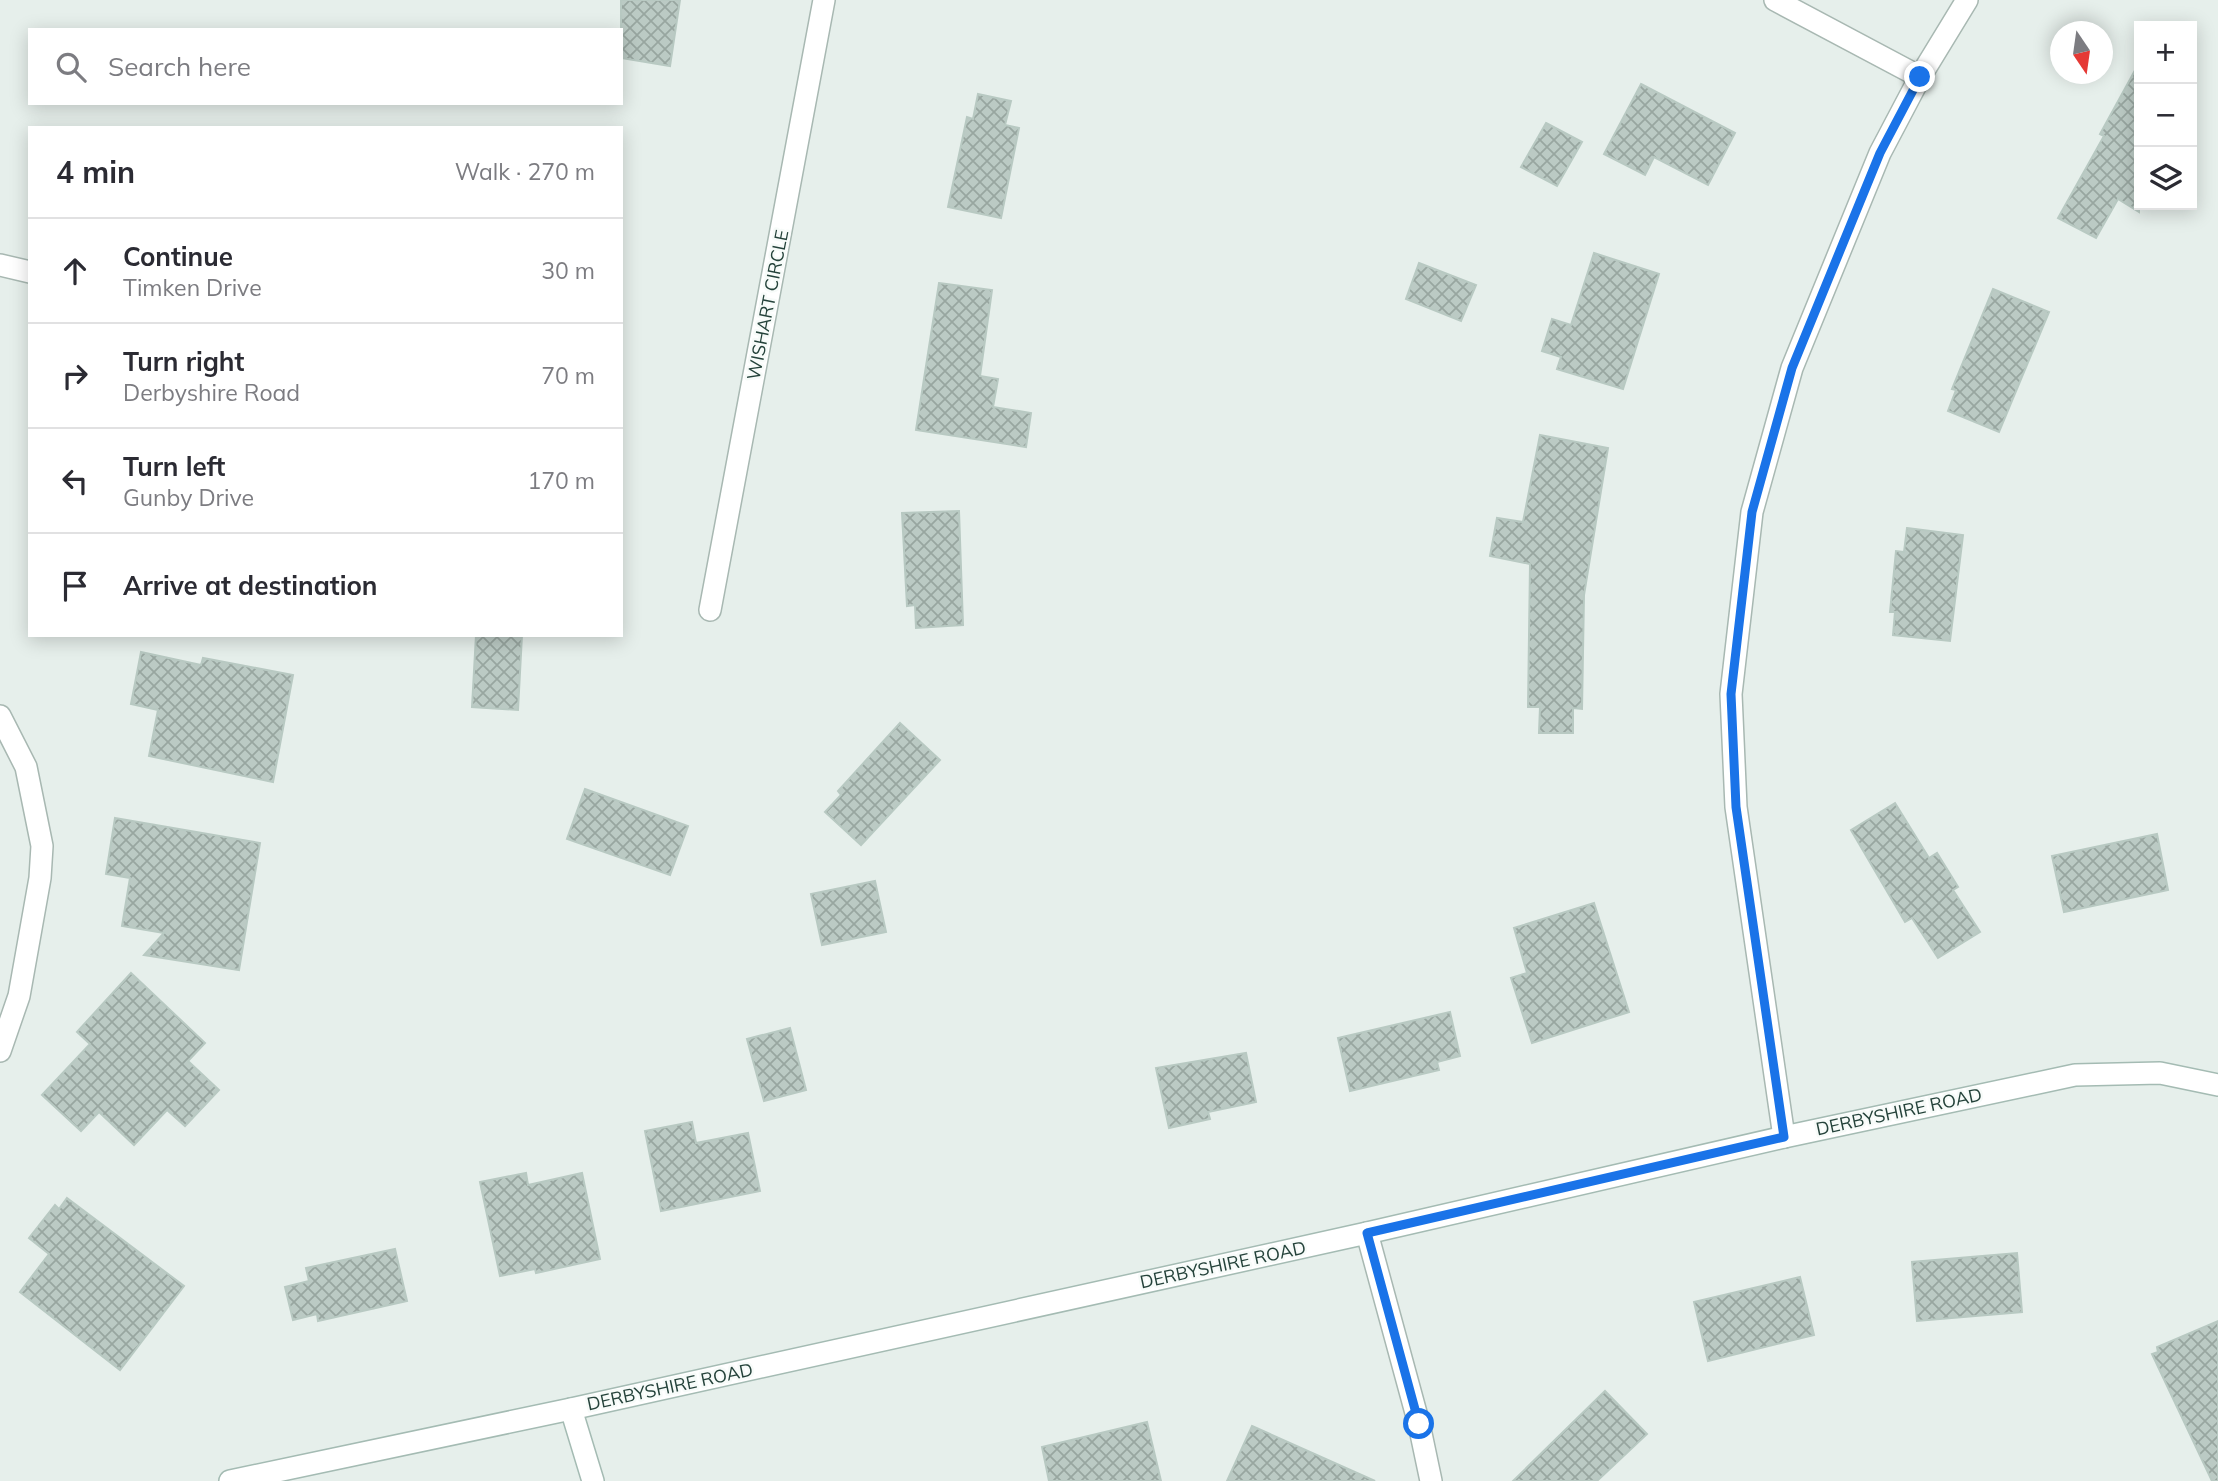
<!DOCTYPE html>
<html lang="en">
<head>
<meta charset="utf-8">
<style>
	:root { --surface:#fff; --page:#f2f2f3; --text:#2b2b33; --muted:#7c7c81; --line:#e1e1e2 }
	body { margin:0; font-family:Mulish,sans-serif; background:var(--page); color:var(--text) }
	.controls { position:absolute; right:21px; top:21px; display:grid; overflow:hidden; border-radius:0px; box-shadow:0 4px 18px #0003 }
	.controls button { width:63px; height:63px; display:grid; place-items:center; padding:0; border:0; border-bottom:2px solid var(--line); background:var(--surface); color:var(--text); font:35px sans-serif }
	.compass { position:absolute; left:2050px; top:21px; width:63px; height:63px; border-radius:50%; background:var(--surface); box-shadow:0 4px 18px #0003; rotate:167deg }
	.stop { position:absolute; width:21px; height:21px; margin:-16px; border:5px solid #1a73e8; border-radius:50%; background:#fff }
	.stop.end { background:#1a73e8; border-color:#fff; box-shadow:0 2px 7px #0008 }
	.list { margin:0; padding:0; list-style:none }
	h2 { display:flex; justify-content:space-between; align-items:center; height:91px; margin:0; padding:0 28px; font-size:30px }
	h2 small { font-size:23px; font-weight:400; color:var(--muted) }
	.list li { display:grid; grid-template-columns:46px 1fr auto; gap:21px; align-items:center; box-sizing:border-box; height:105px; padding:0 28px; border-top:2px solid var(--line) }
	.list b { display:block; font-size:26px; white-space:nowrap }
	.list p { margin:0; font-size:23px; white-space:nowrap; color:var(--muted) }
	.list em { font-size:23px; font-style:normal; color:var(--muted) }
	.icon { flex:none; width:38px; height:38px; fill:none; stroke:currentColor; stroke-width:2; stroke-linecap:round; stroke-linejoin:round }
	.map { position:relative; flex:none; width:2218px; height:1481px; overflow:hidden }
	.search { position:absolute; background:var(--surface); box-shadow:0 4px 18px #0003; left:28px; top:28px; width:595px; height:77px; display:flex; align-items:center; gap:18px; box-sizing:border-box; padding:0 24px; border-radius:0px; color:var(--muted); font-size:26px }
	.panel { position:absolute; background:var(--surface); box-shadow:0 4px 18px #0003; left:28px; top:126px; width:595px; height:511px; border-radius:0px }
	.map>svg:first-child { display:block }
</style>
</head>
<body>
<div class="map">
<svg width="2218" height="1481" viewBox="0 0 2218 1481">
	<defs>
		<pattern id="building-cross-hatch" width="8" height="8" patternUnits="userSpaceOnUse" patternTransform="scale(1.75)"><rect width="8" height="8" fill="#bbcac4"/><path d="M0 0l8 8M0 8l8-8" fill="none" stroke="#98a6a0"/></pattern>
	</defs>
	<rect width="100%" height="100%" fill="#e6efeb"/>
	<g fill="url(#building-cross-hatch)" stroke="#b8c9c2" stroke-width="2">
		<path d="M 621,0 L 680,0 L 670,66 L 621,58 Z"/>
		<path d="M 2139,63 L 2139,212 L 2118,199 L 2096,238 L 2058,218 L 2104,136 L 2100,134 Z"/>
		<path d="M 1641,84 L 1735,133 L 1708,185 L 1654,157 L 1645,175 L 1604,154 Z"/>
		<path d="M 978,94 L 1011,101 L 1005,125 L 1019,128 L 1001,218 L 948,207 L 967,117 L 973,119 Z"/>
		<path d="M 1546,123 L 1582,142 L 1557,186 L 1521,167 Z"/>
		<path d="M 1594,253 L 1659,274 L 1623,389 L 1557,369 L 1561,357 L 1542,351 L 1552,319 L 1571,325 Z"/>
		<path d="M 1419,263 L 1476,285 L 1461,321 L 1406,299 Z"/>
		<path d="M 939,283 L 992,290 L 980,376 L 998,379 L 993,407 L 1031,413 L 1026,447 L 916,430 Z"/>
		<path d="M 1993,289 L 2049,312 L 1999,432 L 1948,411 L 1956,390 L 1952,389 Z"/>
		<path d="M 1540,435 L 1608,448 L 1584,595 L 1582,709 L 1573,708 L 1573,733 L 1539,733 L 1540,707 L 1528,707 L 1530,564 L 1490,556 L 1497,518 L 1523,522 Z"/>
		<path d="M 959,511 L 963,625 L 916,628 L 915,605 L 907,606 L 902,513 Z"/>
		<path d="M 1907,528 L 1963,535 L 1950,641 L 1893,635 L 1895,612 L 1890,612 L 1896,551 L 1904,552 Z"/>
		<path d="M 476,635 L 522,635 L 518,710 L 472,707 Z"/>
		<path d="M 141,652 L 201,665 L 203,658 L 293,675 L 273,782 L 149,756 L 158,710 L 131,704 Z"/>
		<path d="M 900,723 L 940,760 L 861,845 L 825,812 L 841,795 L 838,791 Z"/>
		<path d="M 585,789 L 688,826 L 670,875 L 567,839 Z"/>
		<path d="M 1895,803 L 1929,858 L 1937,853 L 1958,887 L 1953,890 L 1980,932 L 1938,958 L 1912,918 L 1905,922 L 1851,830 Z"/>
		<path d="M 115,818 L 260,843 L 239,970 L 144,955 L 164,933 L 122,926 L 130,878 L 106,874 Z"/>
		<path d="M 2157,834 L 2168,890 L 2064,912 L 2052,856 Z"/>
		<path d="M 875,881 L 886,932 L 822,945 L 811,894 Z"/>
		<path d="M 1594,903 L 1629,1012 L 1532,1043 L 1511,978 L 1527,973 L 1514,928 Z"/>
		<path d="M 131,973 L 205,1043 L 188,1061 L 219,1090 L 185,1126 L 167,1110 L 134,1145 L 99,1112 L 81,1131 L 42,1095 L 90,1044 L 77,1032 Z"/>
		<path d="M 1450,1012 L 1460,1056 L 1437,1062 L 1439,1070 L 1350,1091 L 1338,1038 Z"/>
		<path d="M 790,1028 L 806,1090 L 764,1101 L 747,1039 Z"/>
		<path d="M 1246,1053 L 1256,1102 L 1208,1112 L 1210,1119 L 1169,1128 L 1156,1068 Z"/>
		<path d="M 692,1122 L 696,1143 L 748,1133 L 760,1191 L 661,1211 L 645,1131 Z"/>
		<path d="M 526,1173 L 528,1185 L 582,1173 L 600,1259 L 536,1273 L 535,1269 L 500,1276 L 480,1182 Z"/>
		<path d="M 67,1198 L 184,1286 L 120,1370 L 20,1292 L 49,1254 L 29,1238 L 55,1205 L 59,1209 Z"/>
		<path d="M 395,1249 L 407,1301 L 318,1321 L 317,1314 L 293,1320 L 285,1287 L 309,1281 L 306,1268 Z"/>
		<path d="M 2017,1253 L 2022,1312 L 1917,1321 L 1912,1262 Z"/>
		<path d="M 1800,1277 L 1814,1335 L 1708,1361 L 1694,1302 Z"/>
		<path d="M 2218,1321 L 2218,1481 L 2212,1481 L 2152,1354 L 2158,1352 L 2157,1347 Z"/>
		<path d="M 1605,1391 L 1647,1434 L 1597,1481 L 1513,1481 Z"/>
		<path d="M 1147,1422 L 1161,1481 L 1049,1481 L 1042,1447 Z"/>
		<path d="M 1252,1426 L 1375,1481 L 1227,1481 Z"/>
	</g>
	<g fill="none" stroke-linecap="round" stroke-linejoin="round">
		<defs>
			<g id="street">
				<path d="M 1775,0 L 1920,77"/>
				<path d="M 0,265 L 30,272"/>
				<path d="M 710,610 L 824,0"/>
				<path d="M 0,716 L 26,767 L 42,846 L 40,878 L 19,996 L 0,1051"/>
				<path d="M 1784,1137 L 1736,807 L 1731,694 L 1752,512 L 1792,368 L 1880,153 L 1920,77 L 1967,0"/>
				<path d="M 1367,1233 L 1419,1424 L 1431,1481"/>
			</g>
			<g id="secondary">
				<path d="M 571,1409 L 593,1481"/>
				<path d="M 230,1481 L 571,1409 L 1367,1233 L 1784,1137 L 2075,1075 L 2160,1073 L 2218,1085"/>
			</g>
		</defs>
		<use href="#street" stroke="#a8b8b2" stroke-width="24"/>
		<use href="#secondary" stroke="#a4bbb3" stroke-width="24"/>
		<use href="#street" stroke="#fff" stroke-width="21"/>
		<use href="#secondary" stroke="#fff" stroke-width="21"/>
	</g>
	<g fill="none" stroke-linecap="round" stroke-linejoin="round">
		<path stroke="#1a73e8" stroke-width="9" d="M 1419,1424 L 1367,1233 L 1784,1137 L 1736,807 L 1731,694 L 1752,512 L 1792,368 L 1880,153 L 1920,77"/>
	</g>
	<g text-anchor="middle" stroke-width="5" stroke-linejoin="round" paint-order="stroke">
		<g font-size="18" fill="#24423a" stroke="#f7fbf9">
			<text transform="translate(768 305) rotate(-79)" y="6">WISHART CIRCLE</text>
			<text transform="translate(1899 1112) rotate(-12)" y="6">DERBYSHIRE ROAD</text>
			<text transform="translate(1223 1265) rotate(-12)" y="6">DERBYSHIRE ROAD</text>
			<text transform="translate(670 1387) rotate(-12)" y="6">DERBYSHIRE ROAD</text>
		</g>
	</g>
</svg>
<div class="controls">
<button>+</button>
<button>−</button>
<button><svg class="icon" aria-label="layers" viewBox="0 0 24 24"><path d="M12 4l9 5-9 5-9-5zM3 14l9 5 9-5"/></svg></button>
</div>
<svg class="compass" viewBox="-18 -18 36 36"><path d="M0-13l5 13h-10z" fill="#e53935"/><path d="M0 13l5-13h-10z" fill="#7c7c81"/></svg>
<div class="stop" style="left:1419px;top:1424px"></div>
<div class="stop end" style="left:1920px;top:77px"></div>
<div class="search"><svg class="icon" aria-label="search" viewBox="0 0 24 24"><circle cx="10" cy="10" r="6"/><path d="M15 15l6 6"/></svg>Search here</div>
<section class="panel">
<h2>4 min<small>Walk · 270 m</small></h2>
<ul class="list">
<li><svg class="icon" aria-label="ahead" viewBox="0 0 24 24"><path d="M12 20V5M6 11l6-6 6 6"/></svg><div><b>Continue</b><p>Timken Drive</p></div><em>30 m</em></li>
<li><svg class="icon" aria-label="right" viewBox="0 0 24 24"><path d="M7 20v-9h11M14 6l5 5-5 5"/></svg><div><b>Turn right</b><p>Derbyshire Road</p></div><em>70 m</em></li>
<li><svg class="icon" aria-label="left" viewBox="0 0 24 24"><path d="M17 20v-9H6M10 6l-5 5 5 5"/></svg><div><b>Turn left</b><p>Gunby Drive</p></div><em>170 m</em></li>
<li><svg class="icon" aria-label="arrive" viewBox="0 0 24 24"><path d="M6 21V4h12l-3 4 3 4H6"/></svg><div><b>Arrive at destination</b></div></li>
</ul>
</section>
</div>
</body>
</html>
